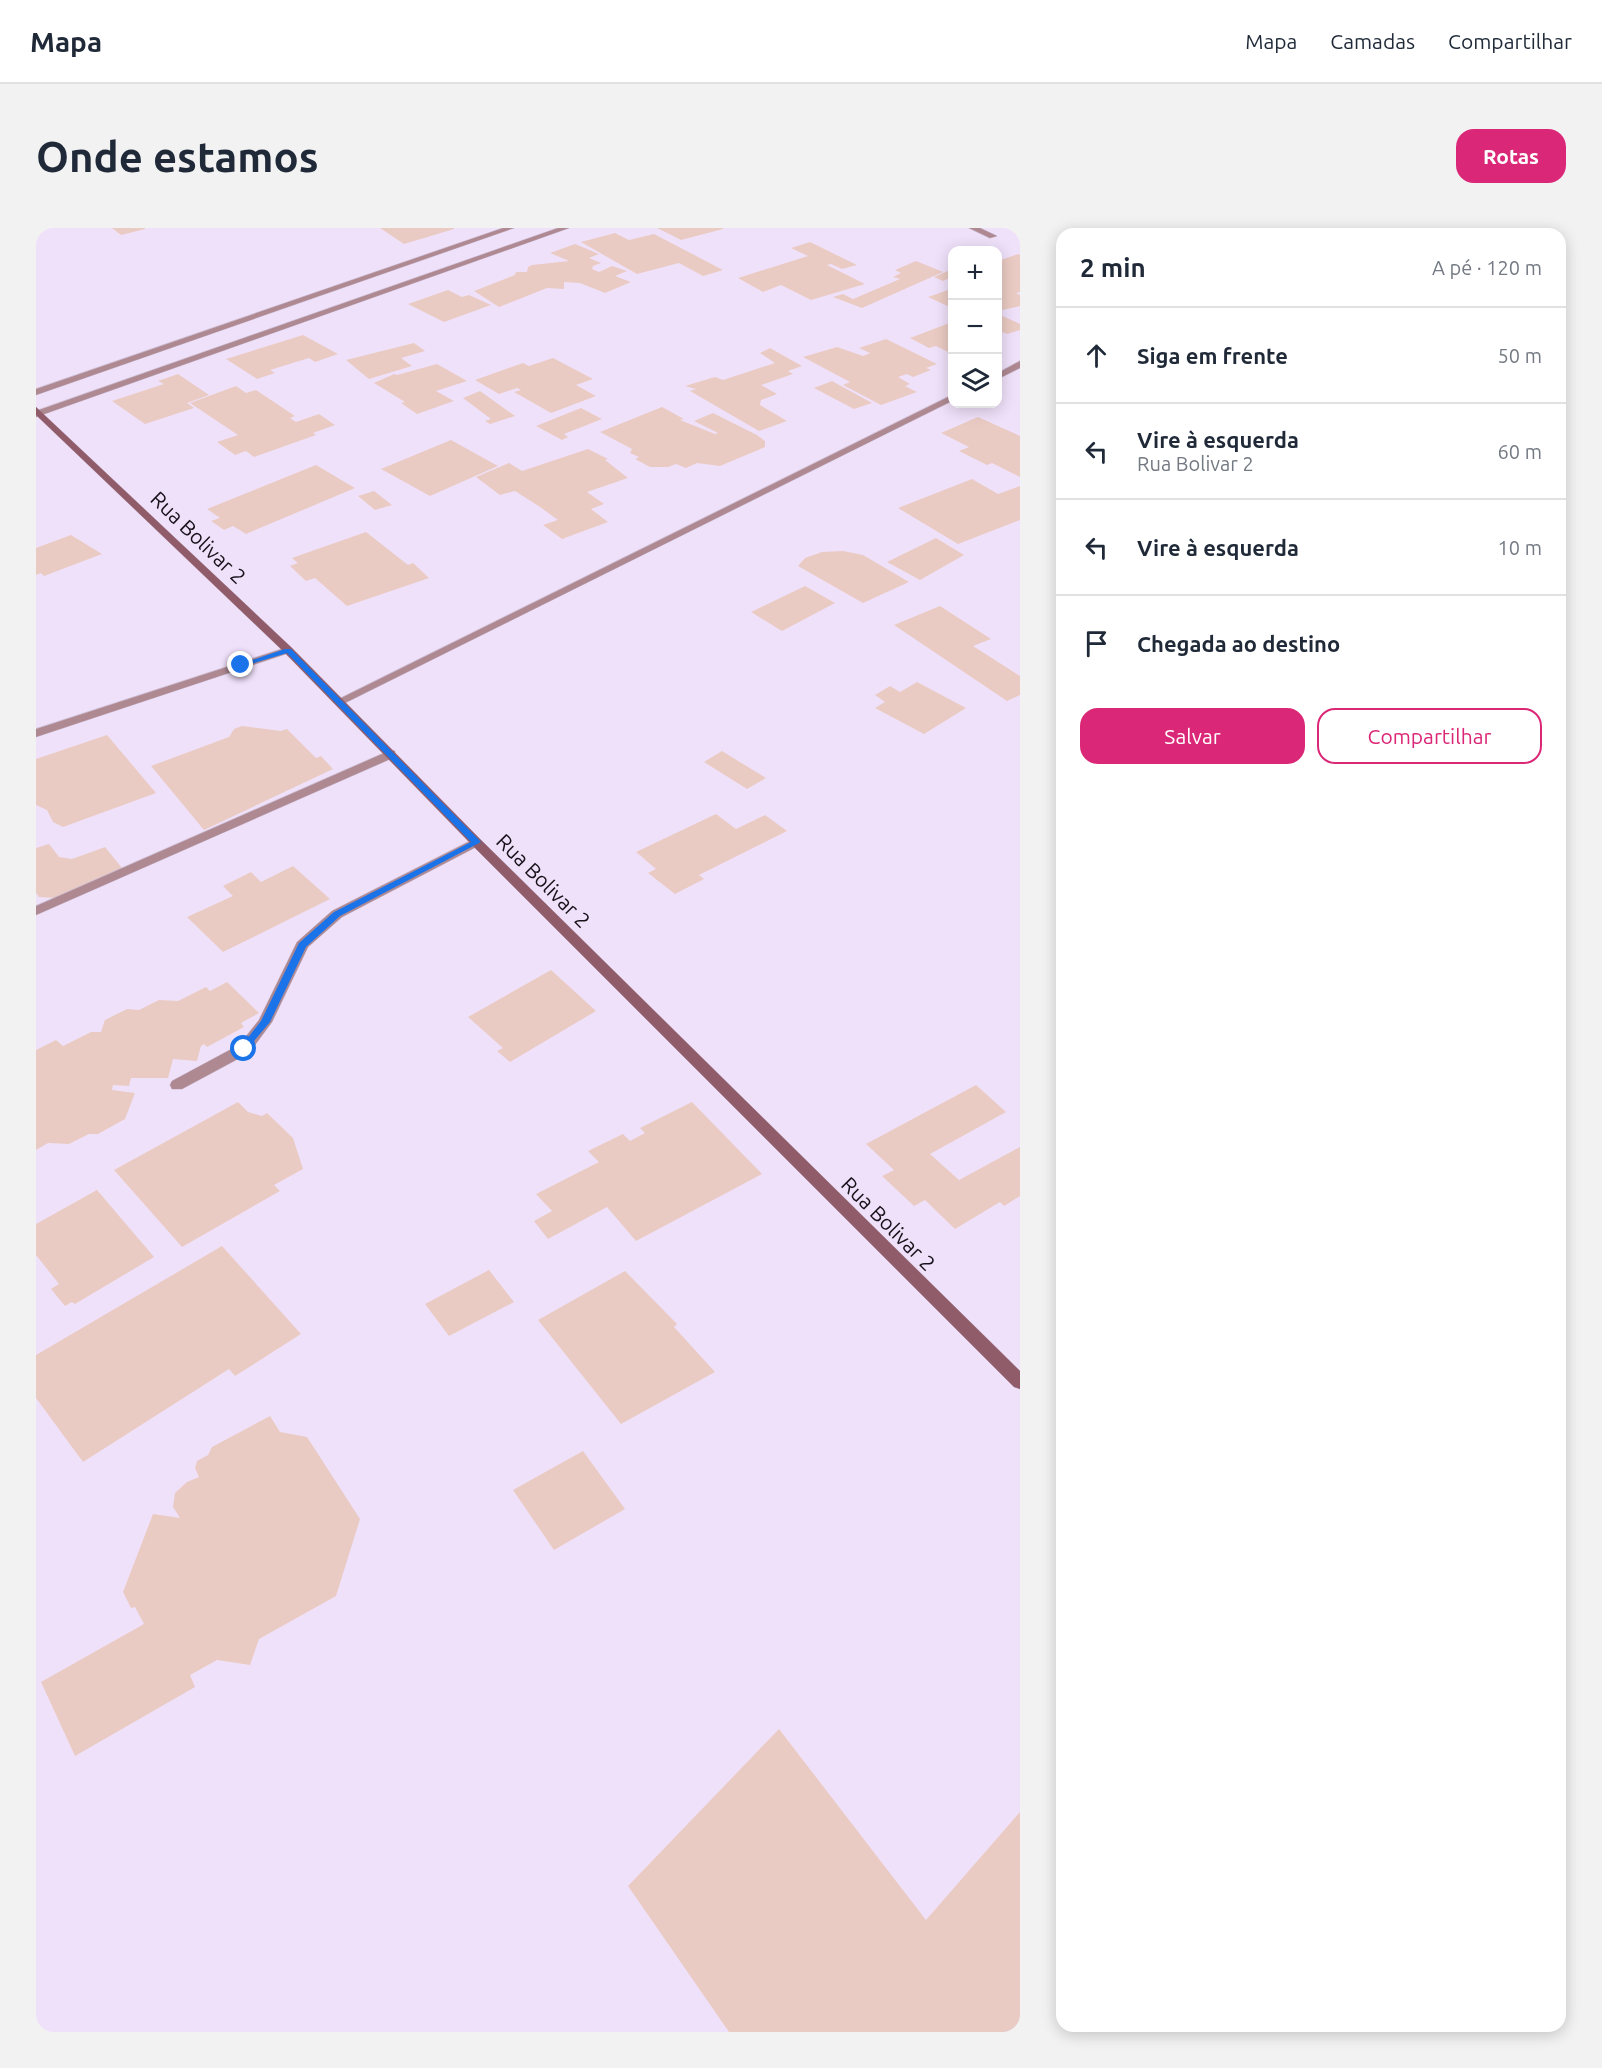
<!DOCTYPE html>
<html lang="pt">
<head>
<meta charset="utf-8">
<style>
	:root { --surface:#fff; --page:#f2f2f3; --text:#1f2937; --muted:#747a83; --line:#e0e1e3; --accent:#db2777 }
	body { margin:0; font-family:Ubuntu,sans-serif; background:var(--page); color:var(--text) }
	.controls { position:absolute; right:18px; top:18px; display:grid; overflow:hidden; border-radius:12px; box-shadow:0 3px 15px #0003 }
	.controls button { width:54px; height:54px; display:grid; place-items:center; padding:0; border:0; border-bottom:2px solid var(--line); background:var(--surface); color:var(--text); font:30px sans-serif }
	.stop { position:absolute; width:18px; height:18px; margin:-14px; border:4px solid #1a73e8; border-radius:50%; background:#fff }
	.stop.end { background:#1a73e8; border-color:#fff; box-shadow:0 2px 6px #0008 }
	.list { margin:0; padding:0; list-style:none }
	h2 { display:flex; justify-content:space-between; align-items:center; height:78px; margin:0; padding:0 24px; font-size:26px }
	h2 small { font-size:20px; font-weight:400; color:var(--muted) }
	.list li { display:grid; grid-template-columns:39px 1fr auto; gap:18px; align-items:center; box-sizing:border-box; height:96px; padding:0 24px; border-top:2px solid var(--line) }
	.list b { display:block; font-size:22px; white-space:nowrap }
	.list p { margin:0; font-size:20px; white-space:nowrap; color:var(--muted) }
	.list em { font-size:20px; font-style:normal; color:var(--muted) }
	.actions { display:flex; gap:12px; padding:18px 24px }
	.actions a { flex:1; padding:14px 0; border:2px solid var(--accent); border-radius:18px; text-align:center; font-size:21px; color:var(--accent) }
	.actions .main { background:var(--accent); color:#fff }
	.icon { flex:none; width:33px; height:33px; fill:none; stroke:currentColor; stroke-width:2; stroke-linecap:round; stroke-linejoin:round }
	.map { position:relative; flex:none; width:984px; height:1804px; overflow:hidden; border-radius:18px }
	header { display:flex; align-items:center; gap:36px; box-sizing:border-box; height:84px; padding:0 30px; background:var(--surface); border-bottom:2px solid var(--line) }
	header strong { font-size:28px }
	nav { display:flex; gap:33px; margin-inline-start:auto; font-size:21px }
	.intro { display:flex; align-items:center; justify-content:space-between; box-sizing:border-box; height:144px; padding:0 36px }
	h1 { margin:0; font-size:42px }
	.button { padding:15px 27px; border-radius:18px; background:var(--accent); color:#fff; font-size:21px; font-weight:700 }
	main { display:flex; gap:36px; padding:0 36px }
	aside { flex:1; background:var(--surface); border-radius:18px; box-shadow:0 3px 15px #0003 }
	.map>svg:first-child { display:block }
</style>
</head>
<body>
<header>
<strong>Mapa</strong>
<nav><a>Mapa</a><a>Camadas</a><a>Compartilhar</a></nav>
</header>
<div class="intro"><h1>Onde estamos</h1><a class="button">Rotas</a></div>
<main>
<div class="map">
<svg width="984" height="1804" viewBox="0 0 984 1804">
	<rect width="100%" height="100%" fill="#f0e1fa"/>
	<g fill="#eacbc3">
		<path d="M 76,0 L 109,0 L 109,1 L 85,7 Z"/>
		<path d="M 344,0 L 418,0 L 418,1 L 368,16 Z"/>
		<path d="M 621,0 L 687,0 L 687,1 L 645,12 Z"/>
		<path d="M 579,5 L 593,12 L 618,6 L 687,42 L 667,48 L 643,35 L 601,46 L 545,14 Z"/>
		<path d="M 774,14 L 821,37 L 806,41 L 795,36 L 791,37 L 829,56 L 775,72 L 745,57 L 727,64 L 702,50 L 772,28 L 755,20 Z"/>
		<path d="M 539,16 L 563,26 L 553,30 L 565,35 L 557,38 L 556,41 L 563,44 L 576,38 L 591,43 L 579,48 L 595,54 L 569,65 L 544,55 L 528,54 L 528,61 L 511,60 L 463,79 L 438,63 L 479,47 L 480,44 L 491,44 L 492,39 L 496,37 L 533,33 L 514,25 Z"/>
		<path d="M 982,26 L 984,27 L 984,64 L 980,65 L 984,67 L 984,78 L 962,83 L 962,33 Z"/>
		<path d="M 880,33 L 907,44 L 826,80 L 797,69 L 807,66 L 817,71 L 864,51 L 857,49 L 865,45 L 859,42 Z"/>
		<path d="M 914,42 L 916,43 L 916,49 L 907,53 L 898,49 Z"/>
		<path d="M 412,62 L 426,69 L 433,67 L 455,77 L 408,94 L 372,76 Z"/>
		<path d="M 916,62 L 916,80 L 892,69 L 915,61 Z"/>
		<path d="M 962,86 L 984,96 L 984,102 L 971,106 L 962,102 Z"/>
		<path d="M 916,94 L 916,122 L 912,124 L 900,118 L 893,120 L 874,110 Z"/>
		<path d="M 267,107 L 302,126 L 279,134 L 273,130 L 234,142 L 239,145 L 221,151 L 190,131 Z"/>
		<path d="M 850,111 L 901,136 L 890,140 L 895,142 L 877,149 L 871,146 L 862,149 L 874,156 L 869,158 L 881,164 L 845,177 L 807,157 L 814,154 L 767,129 L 801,119 L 827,128 L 834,125 L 823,120 Z"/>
		<path d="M 378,115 L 389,123 L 365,130 L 376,138 L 333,151 L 310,132 Z"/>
		<path d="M 734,120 L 766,138 L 752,143 L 757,146 L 725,157 L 741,166 L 725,172 L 724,177 L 751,193 L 723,203 L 654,163 L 660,161 L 649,158 L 679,149 L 687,152 L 739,135 L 724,125 Z"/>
		<path d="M 517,130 L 557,151 L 540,157 L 560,168 L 515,185 L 478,164 L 485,162 L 481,160 L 463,166 L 439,152 L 487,135 L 493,138 Z"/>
		<path d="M 401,136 L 431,153 L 400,163 L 418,173 L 381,186 L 365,175 L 369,174 L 338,155 L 358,146 L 361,147 Z"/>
		<path d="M 142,146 L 173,167 L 151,175 L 158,180 L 109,196 L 76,173 L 128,156 L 122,153 Z"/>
		<path d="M 796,153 L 836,175 L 818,181 L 778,160 Z"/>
		<path d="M 200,158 L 210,165 L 220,162 L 259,188 L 254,190 L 260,194 L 283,186 L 299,197 L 277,205 L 280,207 L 218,229 L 210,223 L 199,227 L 181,214 L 202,207 L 154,175 Z"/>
		<path d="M 444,163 L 479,188 L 454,196 L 449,193 L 455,191 L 427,170 Z"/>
		<path d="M 626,179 L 648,191 L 644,192 L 679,206 L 682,205 L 658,193 L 677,185 L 721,207 L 729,213 L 729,219 L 684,238 L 661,235 L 650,240 L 640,236 L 632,239 L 614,239 L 599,231 L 603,229 L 594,225 L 596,221 L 564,204 Z"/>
		<path d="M 545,180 L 566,191 L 528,206 L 532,209 L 526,212 L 500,198 Z"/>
		<path d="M 942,189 L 984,208 L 984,249 L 956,235 L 951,237 L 923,223 L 933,219 L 905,205 Z"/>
		<path d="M 415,212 L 462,238 L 394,268 L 345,241 Z"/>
		<path d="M 552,221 L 572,231 L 569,232 L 592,250 L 551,264 L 568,276 L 555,281 L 572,294 L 526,311 L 507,297 L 522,292 L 504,279 L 479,263 L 464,267 L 440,249 L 473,235 L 486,243 Z"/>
		<path d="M 280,237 L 319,260 L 210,306 L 197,298 L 188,302 L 175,293 L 184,290 L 171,281 Z"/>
		<path d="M 936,251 L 962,266 L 984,258 L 984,292 L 922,316 L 862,280 Z"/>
		<path d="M 338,263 L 356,277 L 339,282 L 322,268 Z"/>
		<path d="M 330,304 L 372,337 L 377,335 L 393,350 L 311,378 L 279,350 L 270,353 L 254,338 L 262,335 L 256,330 Z"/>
		<path d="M 35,307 L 66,326 L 8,348 L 5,345 L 0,347 L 0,320 Z"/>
		<path d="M 900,310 L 928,327 L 884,352 L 851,334 Z"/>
		<path d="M 807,323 L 827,327 L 873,354 L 827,375 L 762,338 L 769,330 L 786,324 Z"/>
		<path d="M 769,358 L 799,375 L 746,403 L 715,384 Z"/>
		<path d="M 904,378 L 955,411 L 937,418 L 984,448 L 984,467 L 971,473 L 858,397 Z"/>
		<path d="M 881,454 L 930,480 L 888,506 L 839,480 L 849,474 L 839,467 L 854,458 L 864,464 Z"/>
		<path d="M 206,498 L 245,503 L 251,501 L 280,530 L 285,528 L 297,541 L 168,602 L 115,538 L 193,509 L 198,501 Z"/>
		<path d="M 71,507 L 120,565 L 27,599 L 17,594 L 11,582 L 0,577 L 0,531 Z"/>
		<path d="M 686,523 L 730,550 L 711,561 L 668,534 Z"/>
		<path d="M 680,586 L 700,601 L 729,587 L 751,603 L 663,647 L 668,651 L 639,666 L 612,645 L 620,641 L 600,624 Z"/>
		<path d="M 13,616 L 23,629 L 36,631 L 69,619 L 86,640 L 20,670 L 3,669 L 0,665 L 0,620 Z"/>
		<path d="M 257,638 L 294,671 L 187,724 L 151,689 L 197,668 L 187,658 L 215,644 L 225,654 Z"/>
		<path d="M 515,742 L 560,783 L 474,834 L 461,823 L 467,820 L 432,789 Z"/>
		<path d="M 191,754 L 223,785 L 205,795 L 208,799 L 171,819 L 168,816 L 165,818 L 161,833 L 137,831 L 132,850 L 95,850 L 93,858 L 77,857 L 76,862 L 99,865 L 89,891 L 62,906 L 53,906 L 33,916 L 12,915 L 0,922 L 0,822 L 20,812 L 27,818 L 55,804 L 65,804 L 69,792 L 91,781 L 103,782 L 123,772 L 142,773 L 170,759 L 174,763 Z"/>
		<path d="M 940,857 L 970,884 L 894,926 L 923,952 L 984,919 L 984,968 L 968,978 L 964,974 L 919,1001 L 889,972 L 878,978 L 846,948 L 858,942 L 830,916 Z"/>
		<path d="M 202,874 L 212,884 L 226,888 L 231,885 L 257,910 L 267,941 L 238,957 L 244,963 L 146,1019 L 78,942 Z"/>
		<path d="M 656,874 L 726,946 L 600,1013 L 571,979 L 512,1011 L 498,993 L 516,983 L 500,966 L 563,934 L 552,923 L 587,906 L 594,913 L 609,905 L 604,900 Z"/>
		<path d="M 61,962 L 118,1029 L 39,1076 L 36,1074 L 29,1078 L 15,1061 L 23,1056 L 0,1027 L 0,996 Z"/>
		<path d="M 186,1018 L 265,1106 L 199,1148 L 193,1141 L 47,1234 L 0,1170 L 0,1127 Z"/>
		<path d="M 453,1042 L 478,1074 L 413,1108 L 389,1076 Z"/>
		<path d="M 589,1043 L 641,1096 L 638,1099 L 679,1144 L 585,1196 L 502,1092 Z"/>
		<path d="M 234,1188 L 244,1204 L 271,1209 L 324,1291 L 300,1368 L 223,1411 L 214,1437 L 181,1432 L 154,1447 L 159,1459 L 39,1528 L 5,1454 L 108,1396 L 99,1379 L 95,1380 L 87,1364 L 117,1286 L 144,1290 L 137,1279 L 139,1265 L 151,1254 L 163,1249 L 159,1240 L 161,1233 L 172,1227 L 176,1219 Z"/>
		<path d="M 547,1223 L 589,1281 L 518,1322 L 477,1262 Z"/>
		<path d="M 743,1501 L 890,1692 L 984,1584 L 984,1804 L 693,1804 L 592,1658 Z"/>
	</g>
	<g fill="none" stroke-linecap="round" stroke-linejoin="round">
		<defs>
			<g id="street">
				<path d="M 467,0 L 478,0 L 0,167 L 0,161 Z"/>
				<path d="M 522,0 L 533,0 L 0,189 L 0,183 Z"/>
				<path d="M 933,0 L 944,0 L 961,8 L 954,10 Z"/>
				<path d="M 984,133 L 984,140 L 962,151 L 962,145 Z"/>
				<path d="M 916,167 L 916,173 L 307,476 L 303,477 L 297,474 Z"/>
				<path d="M 252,419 L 256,420 L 256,424 L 0,509 L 0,501 Z"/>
				<path d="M 355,522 L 359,523 L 359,529 L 0,687 L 0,678 Z"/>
				<path d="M 440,610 L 444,611 L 444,617 L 306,689 L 272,719 L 236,794 L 213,825 L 146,861 L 136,861 L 134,857 L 136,853 L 203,817 L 223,792 L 261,714 L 296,683 Z"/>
			</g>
			<path id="secondary" d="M 0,179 L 256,420 L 444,611 L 984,1143 L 984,1161 L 978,1159 L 436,617 L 248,424 L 0,187 Z"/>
		</defs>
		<use href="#street" stroke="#cdc0d6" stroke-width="1"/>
		<use href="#secondary" stroke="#cdc0d6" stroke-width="1"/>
		<use href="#street" fill="#af8992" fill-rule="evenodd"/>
		<use href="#secondary" fill="#915c69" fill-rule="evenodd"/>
	</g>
	<path fill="#1a73e8" d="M 249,421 L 255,421 L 445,614 L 304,688 L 270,719 L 234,794 L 208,825 L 203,821 L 225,793 L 263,715 L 298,684 L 435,614 L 251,425 L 205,439 L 202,437 Z"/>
	<g text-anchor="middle" stroke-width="6" stroke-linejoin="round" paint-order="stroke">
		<g font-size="21" fill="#17121a" stroke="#f0e1fa">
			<text transform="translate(162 310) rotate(44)" y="7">Rua Bolivar 2</text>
			<text transform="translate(507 653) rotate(45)" y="7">Rua Bolivar 2</text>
			<text transform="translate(852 996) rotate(45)" y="7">Rua Bolivar 2</text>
		</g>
	</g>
</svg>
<div class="controls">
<button>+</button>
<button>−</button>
<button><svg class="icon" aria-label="layers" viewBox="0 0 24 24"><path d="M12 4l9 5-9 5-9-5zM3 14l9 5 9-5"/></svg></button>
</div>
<div class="stop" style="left:208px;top:821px"></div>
<div class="stop end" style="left:205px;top:437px"></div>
</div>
<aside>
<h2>2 min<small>A pé · 120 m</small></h2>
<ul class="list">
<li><svg class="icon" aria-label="ahead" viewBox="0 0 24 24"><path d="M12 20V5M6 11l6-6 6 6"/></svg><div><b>Siga em frente</b></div><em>50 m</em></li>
<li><svg class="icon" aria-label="left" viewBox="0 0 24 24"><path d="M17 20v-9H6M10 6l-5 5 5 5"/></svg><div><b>Vire à esquerda</b><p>Rua Bolivar 2</p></div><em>60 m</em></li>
<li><svg class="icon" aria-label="left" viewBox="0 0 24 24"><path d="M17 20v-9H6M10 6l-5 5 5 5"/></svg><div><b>Vire à esquerda</b></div><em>10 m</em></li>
<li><svg class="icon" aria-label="arrive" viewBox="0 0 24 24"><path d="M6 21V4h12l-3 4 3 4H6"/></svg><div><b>Chegada ao destino</b></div></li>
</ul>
<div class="actions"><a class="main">Salvar</a><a>Compartilhar</a></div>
</aside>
</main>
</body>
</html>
